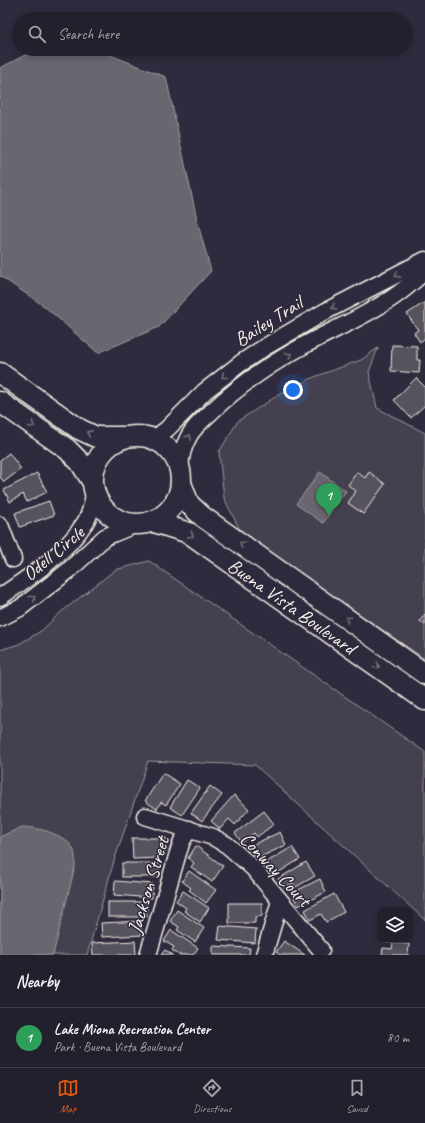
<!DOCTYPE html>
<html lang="en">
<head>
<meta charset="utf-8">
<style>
	:root { --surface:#23202e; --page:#2b2836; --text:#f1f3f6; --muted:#a3a3aa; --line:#403e4a; --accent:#ea580c }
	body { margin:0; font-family:Caveat,sans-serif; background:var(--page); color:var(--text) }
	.controls { position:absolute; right:12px; bottom:12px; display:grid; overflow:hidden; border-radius:8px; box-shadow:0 2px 6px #0003 }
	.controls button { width:36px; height:36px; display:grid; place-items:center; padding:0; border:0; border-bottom:1px solid var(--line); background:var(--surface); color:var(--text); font:20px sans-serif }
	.you { position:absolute; left:293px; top:390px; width:14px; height:14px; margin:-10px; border:3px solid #fff; border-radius:50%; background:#1a73e8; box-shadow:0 0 0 6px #1a73e833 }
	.badge { display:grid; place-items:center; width:26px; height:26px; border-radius:50%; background:var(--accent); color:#fff; font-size:13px; font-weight:700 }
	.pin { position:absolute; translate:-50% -33px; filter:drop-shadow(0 1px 2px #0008) }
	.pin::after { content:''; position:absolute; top:21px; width:14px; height:12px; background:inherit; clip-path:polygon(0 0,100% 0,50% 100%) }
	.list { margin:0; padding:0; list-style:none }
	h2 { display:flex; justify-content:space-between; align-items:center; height:52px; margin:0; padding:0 16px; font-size:17px }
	h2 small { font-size:13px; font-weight:400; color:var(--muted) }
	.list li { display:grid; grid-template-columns:26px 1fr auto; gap:12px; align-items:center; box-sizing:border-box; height:60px; padding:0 16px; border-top:1px solid var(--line) }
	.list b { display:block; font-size:15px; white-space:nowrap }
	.list p { margin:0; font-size:13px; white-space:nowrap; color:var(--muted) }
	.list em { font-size:13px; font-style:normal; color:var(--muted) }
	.icon { flex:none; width:22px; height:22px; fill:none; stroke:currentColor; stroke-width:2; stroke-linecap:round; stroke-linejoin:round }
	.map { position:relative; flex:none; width:425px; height:955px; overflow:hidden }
	.search { position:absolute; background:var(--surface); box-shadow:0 2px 6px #0003; left:12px; right:12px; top:12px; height:44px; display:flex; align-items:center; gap:10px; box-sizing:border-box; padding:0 14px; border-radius:22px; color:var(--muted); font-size:15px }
	.sheet { height:112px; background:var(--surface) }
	nav { display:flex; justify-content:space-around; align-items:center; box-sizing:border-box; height:56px; border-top:1px solid var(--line); background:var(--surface); font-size:11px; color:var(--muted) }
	nav a { display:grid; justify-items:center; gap:2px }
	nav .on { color:var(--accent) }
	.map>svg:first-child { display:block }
</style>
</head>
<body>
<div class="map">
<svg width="425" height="955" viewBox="0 0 425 955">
	<rect width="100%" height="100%" fill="#2f2a3d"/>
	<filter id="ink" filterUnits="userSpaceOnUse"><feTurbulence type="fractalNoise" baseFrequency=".025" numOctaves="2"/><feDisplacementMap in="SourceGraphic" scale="8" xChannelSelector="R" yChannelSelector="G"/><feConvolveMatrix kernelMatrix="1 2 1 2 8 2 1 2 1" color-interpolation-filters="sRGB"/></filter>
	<g filter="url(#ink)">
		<g fill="#454050" stroke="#9c989c">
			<path d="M 378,348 L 369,372 L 377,408 L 425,433 L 425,659 L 242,534 L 224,498 L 219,452 L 238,421 L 280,394 L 314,377 L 361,360 Z"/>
			<path d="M 149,561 L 425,752 L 425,920 L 255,765 L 148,761 L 114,861 L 87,955 L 0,955 L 0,650 L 19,644 L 41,631 L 60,613 L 115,570 Z"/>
		</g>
		<g fill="#6a6670" stroke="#a19ea0">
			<path d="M 37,49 L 95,49 L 166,77 L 198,224 L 211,271 L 159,327 L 98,353 L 44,306 L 0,276 L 0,68 Z"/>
			<path d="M 320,472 L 346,491 L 323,523 L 296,504 Z"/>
			<path d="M 22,827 C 36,827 64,834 72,847 C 76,852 75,860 75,866 L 53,955 L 0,955 L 0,837 Z"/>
		</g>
		<g fill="#56525f" stroke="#f4f1e8">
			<path d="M 425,302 L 425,338 L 420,342 L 414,333 L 418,330 L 407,314 Z"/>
			<path d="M 392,345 L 417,346 L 417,360 L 420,360 L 419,373 L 391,371 Z"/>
			<path d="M 416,378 L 425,387 L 425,405 L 411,418 L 394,400 Z"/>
			<path d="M 9,453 L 21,469 L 4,482 L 0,477 L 0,460 Z"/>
			<path d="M 357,472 L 365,478 L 369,472 L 385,484 L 363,514 L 348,503 L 356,491 L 348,485 Z"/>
			<path d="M 37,473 L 47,492 L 27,502 L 23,494 L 10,502 L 4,490 Z"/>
			<path d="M 49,501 L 54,515 L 20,527 L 15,513 Z"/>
			<path d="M 425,614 L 425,625 L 420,621 Z"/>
			<path d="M 163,773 L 180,784 L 166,805 L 161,802 L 157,809 L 145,801 Z"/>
			<path d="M 187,780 L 200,788 L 182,815 L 170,807 Z"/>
			<path d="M 210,786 L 222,795 L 202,821 L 191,813 Z"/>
			<path d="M 234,795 L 249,809 L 235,825 L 229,819 L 220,829 L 211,821 Z"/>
			<path d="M 264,811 L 274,824 L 257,837 L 254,833 L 242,843 L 235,833 Z"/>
			<path d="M 280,832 L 286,845 L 256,859 L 250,846 Z"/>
			<path d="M 132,838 L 166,838 L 166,852 L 158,852 L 158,858 L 133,859 Z"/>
			<path d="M 196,846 L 223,866 L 212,882 L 191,867 L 194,863 L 188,858 Z"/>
			<path d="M 292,847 L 300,859 L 273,876 L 265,863 Z"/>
			<path d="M 306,862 L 315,876 L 296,887 L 293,883 L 284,888 L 278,879 Z"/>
			<rect x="122" y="863" width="37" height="14"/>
			<path d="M 189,871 L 216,890 L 206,903 L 189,890 L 191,888 L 182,881 Z"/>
			<path d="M 320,879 L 326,892 L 298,906 L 292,893 Z"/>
			<path d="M 115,881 L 153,884 L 152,898 L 114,895 Z"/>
			<path d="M 183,891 L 209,908 L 200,922 L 184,911 L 186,908 L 176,901 Z"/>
			<path d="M 334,894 L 344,912 L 326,922 L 321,914 L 310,920 L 305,910 Z"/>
			<rect x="108" y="902" width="39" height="15"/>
			<path d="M 229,903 L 262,903 L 262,916 L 255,917 L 255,923 L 229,923 Z"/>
			<path d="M 177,910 L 204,928 L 195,942 L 177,930 L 179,927 L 170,921 Z"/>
			<path d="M 141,921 L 142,935 L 102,937 L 101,923 Z"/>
			<path d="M 220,926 L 256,929 L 255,943 L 218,940 Z"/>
			<path d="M 171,930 L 198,948 L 193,955 L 179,955 L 172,950 L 174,947 L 164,941 Z"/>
			<path d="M 135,941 L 136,955 L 93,955 L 92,943 Z"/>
			<path d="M 284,941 L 305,955 L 280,955 L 276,952 Z"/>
			<path d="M 393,943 L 409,944 L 408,955 L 382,955 L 383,948 L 392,949 Z"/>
			<path d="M 213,946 L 250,948 L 249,955 L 213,955 Z"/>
			<path d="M 165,950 L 173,955 L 161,955 Z"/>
		</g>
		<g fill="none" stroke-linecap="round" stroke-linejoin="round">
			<defs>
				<g id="minor">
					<path d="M 148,437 L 158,436 L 167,429 L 205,391 L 241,363 L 265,347 L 326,311 L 425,260"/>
					<path d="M 181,474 C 179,461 183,447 189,436 C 194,427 202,420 210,413 C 237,387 270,364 303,346 C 328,332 355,321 379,306 C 396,297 411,284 425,271"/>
					<path d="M 0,525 L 13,559"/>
					<path d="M 0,597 C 28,578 66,553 84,524 C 90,516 92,505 94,495"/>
					<path d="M 0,618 L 20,608 L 68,571 L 105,537 L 134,525"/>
					<path d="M 145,816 L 213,837 L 227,845 L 253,868 L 321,950"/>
					<path d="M 148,955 L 178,853 L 182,841 L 189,829"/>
					<path d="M 264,955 L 280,901"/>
				</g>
				<g id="major">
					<path d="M 0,373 L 79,429 L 96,437 L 125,437"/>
					<path d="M 0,402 L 67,449 L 80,462 L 92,481"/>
					<circle cx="137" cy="480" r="44"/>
					<path d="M 181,483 L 189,504 L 203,517 L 425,674"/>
					<path d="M 154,522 L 189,533 L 425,700"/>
				</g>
			</defs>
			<use href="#minor" stroke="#f4f1e8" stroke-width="19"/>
			<use href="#major" stroke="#f4f1e8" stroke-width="23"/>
			<use href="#minor" stroke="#2f2a3d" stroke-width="16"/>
			<use href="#major" stroke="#2f2a3d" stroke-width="20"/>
		</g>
		<defs><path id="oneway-chevron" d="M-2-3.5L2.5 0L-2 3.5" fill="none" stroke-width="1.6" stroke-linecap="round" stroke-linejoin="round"/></defs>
		<g stroke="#747079">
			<use href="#oneway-chevron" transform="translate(397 275) rotate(153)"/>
			<use href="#oneway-chevron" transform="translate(334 307) rotate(154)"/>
			<use href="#oneway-chevron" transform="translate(289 355) rotate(-32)"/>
			<use href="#oneway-chevron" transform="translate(224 376) rotate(142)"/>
			<use href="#oneway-chevron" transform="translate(32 425) rotate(35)"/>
			<use href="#oneway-chevron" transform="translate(89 433) rotate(-156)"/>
			<use href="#oneway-chevron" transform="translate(189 437) rotate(-60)"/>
			<use href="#oneway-chevron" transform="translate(191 535) rotate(31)"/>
			<use href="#oneway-chevron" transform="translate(242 544) rotate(-145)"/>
			<use href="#oneway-chevron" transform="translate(33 598) rotate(-38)"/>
			<use href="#oneway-chevron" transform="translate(348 619) rotate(-145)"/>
			<use href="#oneway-chevron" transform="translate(377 666) rotate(35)"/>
		</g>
	</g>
	<g text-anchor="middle" stroke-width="3" stroke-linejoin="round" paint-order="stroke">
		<g font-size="20" fill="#f4f1e8" stroke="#2f2a3d">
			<text transform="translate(268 321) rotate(-32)" y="7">Bailey Trail</text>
			<text transform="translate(53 553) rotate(-40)" y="7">Odell Circle</text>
			<text transform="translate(292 606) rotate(35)" y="7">Buena Vista Boulevard</text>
			<text transform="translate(276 869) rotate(47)" y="7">Conway Court</text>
			<text transform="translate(148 885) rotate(-73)" y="7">Jackson Street</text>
		</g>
	</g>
</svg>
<div class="controls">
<button><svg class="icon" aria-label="layers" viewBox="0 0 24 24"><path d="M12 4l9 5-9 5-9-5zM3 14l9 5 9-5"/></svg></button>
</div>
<div class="you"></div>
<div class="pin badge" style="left:329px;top:516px;background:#2e9e5b">1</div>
<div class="search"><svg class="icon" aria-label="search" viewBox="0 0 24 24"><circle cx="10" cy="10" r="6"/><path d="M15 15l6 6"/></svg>Search here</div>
</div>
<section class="sheet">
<h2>Nearby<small></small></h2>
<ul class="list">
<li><span class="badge" style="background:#2e9e5b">1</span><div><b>Lake Miona Recreation Center</b><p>Park · Buena Vista Boulevard</p></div><em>80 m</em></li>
</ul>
</section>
<nav>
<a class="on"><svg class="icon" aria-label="map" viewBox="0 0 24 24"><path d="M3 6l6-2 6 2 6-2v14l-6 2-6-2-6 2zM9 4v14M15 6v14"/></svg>Map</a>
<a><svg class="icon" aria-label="directions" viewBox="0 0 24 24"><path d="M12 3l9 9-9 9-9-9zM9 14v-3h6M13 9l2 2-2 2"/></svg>Directions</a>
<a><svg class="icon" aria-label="saved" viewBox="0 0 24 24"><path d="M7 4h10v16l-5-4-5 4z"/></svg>Saved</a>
</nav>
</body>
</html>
